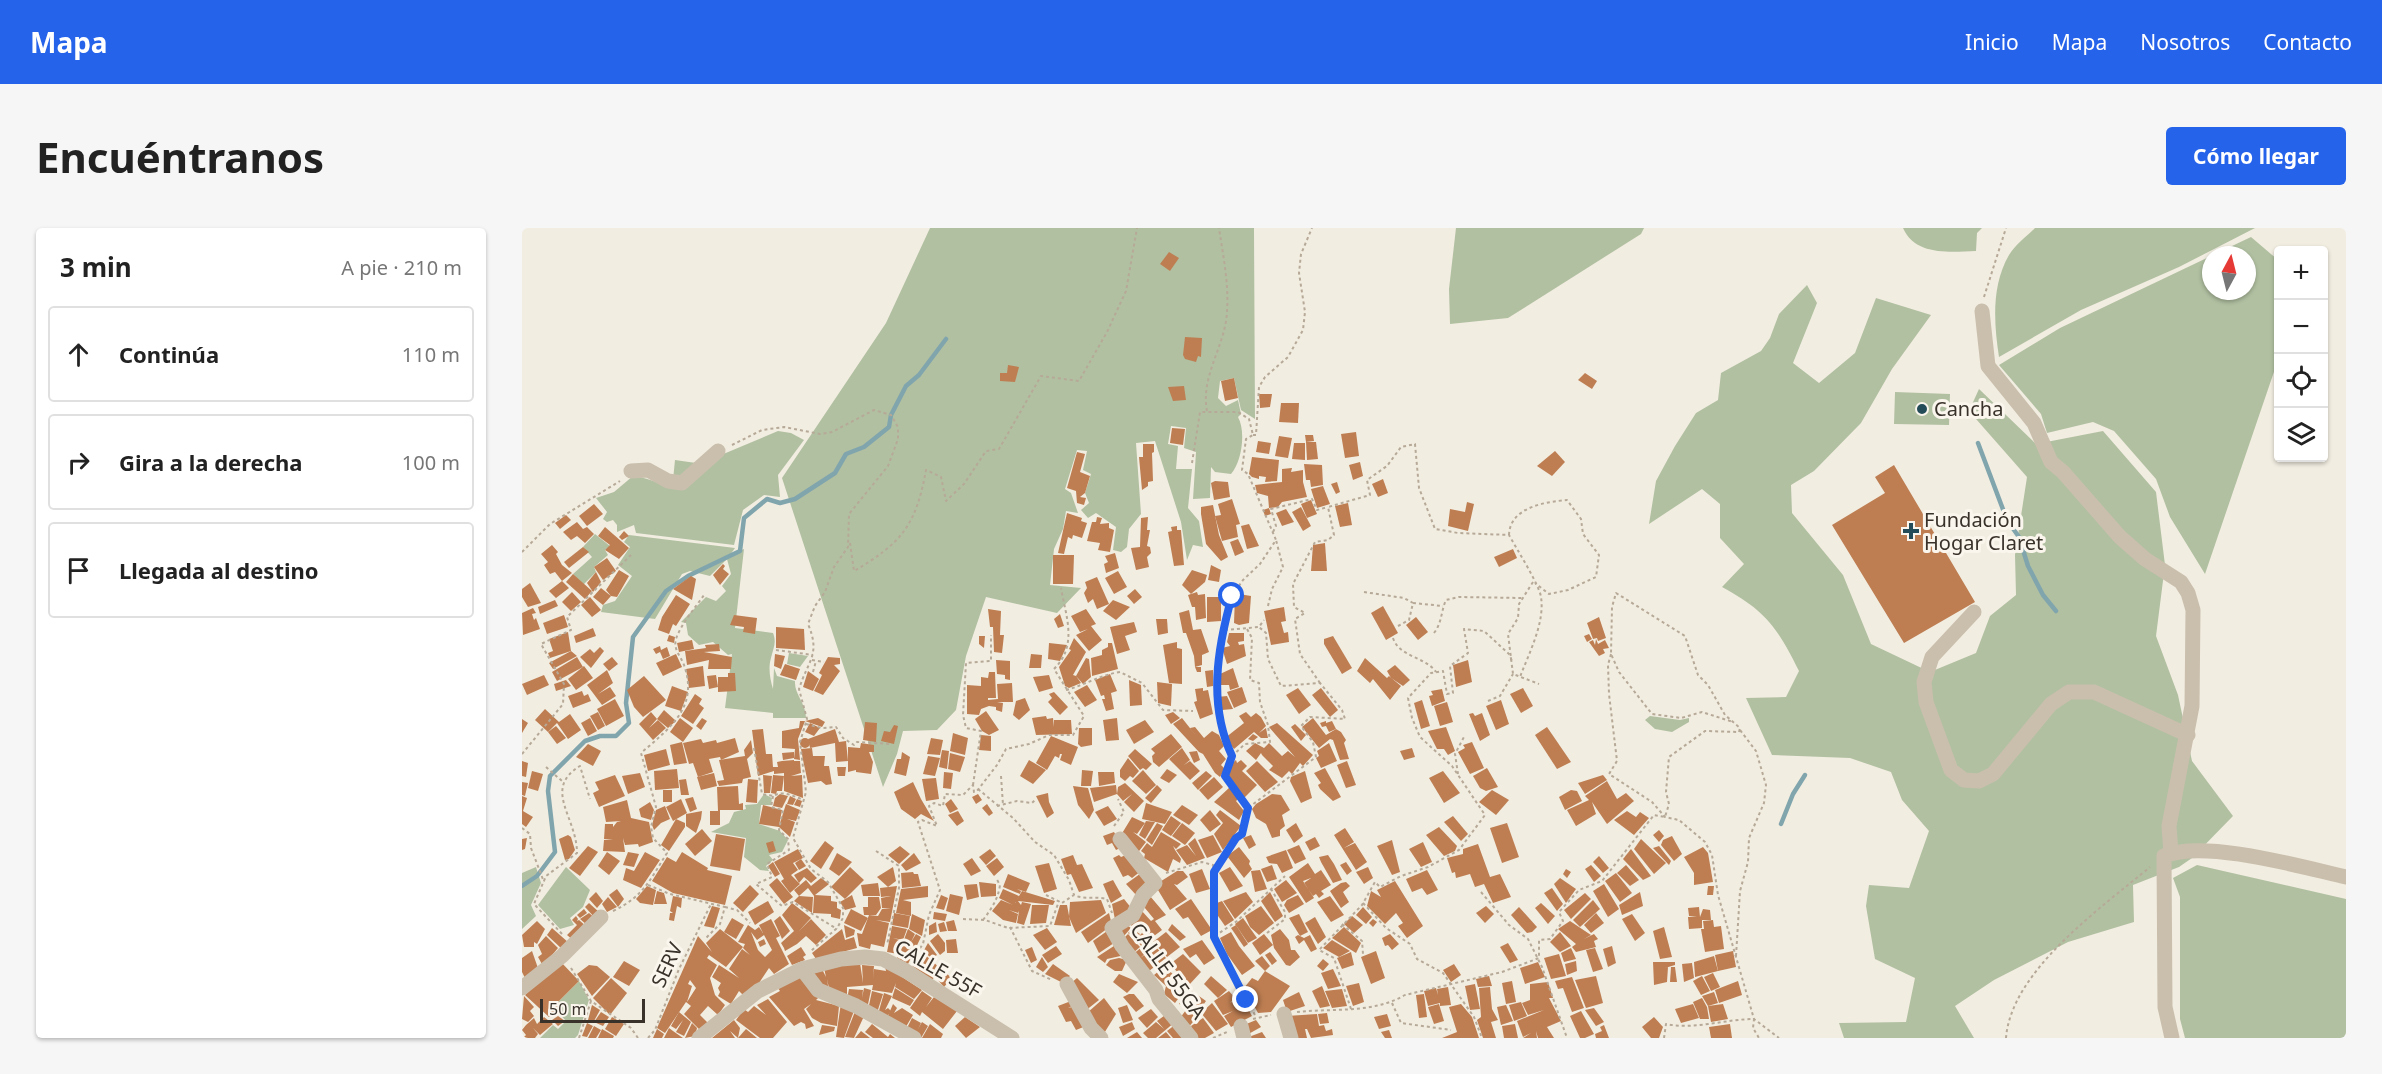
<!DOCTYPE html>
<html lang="es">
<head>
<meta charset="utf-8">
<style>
	:root { --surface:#fff; --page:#f6f6f6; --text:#222; --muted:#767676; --line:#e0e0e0; --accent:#2563eb }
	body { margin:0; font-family:"Noto Sans",sans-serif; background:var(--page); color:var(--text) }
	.controls { position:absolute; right:18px; top:18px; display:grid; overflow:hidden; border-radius:6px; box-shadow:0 2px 4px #0004 }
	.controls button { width:54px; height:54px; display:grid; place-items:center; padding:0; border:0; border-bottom:2px solid var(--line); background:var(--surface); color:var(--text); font:30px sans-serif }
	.compass { position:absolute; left:1680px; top:18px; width:54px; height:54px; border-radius:50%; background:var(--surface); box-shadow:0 2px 4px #0004; rotate:7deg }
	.scale { position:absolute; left:18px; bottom:15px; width:105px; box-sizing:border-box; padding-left:6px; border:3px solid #39322b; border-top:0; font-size:16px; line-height:21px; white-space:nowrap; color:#39322b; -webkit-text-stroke:4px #faf6ed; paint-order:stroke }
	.stop { position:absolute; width:18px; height:18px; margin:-14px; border:4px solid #2563eb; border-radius:50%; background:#fff }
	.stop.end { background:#2563eb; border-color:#fff; box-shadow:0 2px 6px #0008 }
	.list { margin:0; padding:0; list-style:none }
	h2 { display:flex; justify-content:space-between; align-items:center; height:78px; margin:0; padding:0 24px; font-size:26px }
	h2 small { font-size:20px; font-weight:400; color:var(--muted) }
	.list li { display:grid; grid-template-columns:39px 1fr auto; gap:18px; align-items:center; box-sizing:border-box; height:96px; margin:0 12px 12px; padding:0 12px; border:2px solid var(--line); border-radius:6px }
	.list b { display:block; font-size:22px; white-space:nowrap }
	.list em { font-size:20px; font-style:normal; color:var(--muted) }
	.icon { flex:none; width:33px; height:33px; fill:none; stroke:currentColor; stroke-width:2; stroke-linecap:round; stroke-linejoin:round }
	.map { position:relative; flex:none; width:1824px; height:810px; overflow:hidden; border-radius:6px }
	header { display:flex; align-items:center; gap:36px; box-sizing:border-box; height:84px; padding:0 30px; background:var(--accent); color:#fff }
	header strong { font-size:28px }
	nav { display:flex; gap:33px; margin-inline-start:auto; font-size:21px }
	.intro { display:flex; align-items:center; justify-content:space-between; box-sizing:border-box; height:144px; padding:0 36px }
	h1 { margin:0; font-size:42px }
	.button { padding:15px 27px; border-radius:6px; background:var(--accent); color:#fff; font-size:21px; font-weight:700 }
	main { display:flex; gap:36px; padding:0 36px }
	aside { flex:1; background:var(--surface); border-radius:6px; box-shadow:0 2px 4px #0004 }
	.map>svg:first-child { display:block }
</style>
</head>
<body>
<header>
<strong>Mapa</strong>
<nav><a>Inicio</a><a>Mapa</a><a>Nosotros</a><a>Contacto</a></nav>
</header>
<div class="intro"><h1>Encuéntranos</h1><a class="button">Cómo llegar</a></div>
<main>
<aside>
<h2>3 min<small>A pie · 210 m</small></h2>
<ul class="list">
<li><svg class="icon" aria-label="ahead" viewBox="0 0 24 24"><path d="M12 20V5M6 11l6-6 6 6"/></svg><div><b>Continúa</b></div><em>110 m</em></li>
<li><svg class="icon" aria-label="right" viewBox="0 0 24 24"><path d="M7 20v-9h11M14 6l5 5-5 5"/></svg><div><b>Gira a la derecha</b></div><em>100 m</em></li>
<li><svg class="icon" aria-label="arrive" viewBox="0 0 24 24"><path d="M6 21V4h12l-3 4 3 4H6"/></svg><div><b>Llegada al destino</b></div></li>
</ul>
</aside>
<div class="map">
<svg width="1824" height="810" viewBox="0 0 1824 810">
	<rect width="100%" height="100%" fill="#f2ede1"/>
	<g fill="#b1c0a1">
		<path d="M 408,0 L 732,0 L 733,191 L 719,182 L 712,150 L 698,153 L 696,170 L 704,178 L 716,172 L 719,186 L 716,189 C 724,203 720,234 709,246 L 693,244 L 689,239 L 688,270 L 671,271 L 674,224 L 662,220 L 664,200 L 649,198 L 646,216 L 656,218 L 654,241 L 670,241 L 666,280 L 677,293 L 681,319 L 671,317 L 665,332 L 659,294 L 633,213 L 614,215 L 619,286 L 607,301 L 605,319 L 599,324 L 591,322 L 594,299 L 574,285 L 566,290 L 559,282 L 567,275 L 563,265 L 569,246 L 561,242 L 565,223 L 555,222 L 543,261 L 549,265 L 556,285 L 544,283 L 541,301 L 532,321 L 528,357 L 559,360 L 535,385 L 464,369 L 444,428 L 434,482 L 415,502 L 381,503 L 375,526 L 361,559 L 260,250 L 364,95 Z"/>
		<path d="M 934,0 L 1122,0 L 1119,6 L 986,90 L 928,96 L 927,61 Z"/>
		<path d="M 1381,0 L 1460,0 L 1455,5 L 1454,23 C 1428,24 1393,28 1381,0 Z"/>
		<path d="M 1513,0 L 1733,0 L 1657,39 L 1559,82 L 1477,129 C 1472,96 1469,58 1487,27 C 1493,17 1505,8 1513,0 Z"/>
		<path d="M 1729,9 L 1756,32 L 1756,132 L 1683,346 L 1648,289 L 1634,251 L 1592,203 L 1571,194 L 1525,205 L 1519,186 L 1477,137 L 1538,100 L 1689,28 L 1689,63 L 1725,63 L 1725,27 L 1691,27 Z"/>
		<path d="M 1285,57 L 1295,75 L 1271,135 L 1297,155 L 1333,125 L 1354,70 L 1409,87 L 1370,141 L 1339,195 L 1292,243 L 1269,257 L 1270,285 L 1321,347 L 1349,416 L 1408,444 L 1454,425 L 1468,388 L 1494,367 L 1493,327 L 1505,249 L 1447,183 L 1457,161 L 1514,216 L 1581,203 L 1634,264 L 1643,337 L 1634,408 L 1656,467 L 1670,533 L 1711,588 L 1670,630 L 1657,639 L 1611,657 L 1612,694 L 1546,714 L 1472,752 L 1433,778 L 1452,810 L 1322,810 L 1317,795 L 1384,794 L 1393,750 L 1353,731 L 1344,678 L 1347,657 L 1387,660 L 1407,603 L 1380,572 L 1369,544 L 1328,530 L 1250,527 L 1224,470 L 1264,469 L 1277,443 C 1255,399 1244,383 1200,359 L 1222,336 L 1198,310 L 1198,276 L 1180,261 L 1127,296 L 1134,253 L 1153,218 L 1174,185 L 1196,172 L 1199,145 L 1239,123 L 1248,110 L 1257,86 Z"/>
		<path d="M 1373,164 L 1428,166 L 1427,197 L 1372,196 Z"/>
		<path d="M 256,203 L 269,205 L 282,212 L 256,247 L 258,269 L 242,267 L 221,282 L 212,317 L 114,305 L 112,297 L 95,304 L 95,297 L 91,292 L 85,294 L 81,291 L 85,284 L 74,270 L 92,264 L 111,248 C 130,250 144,260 162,262 L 199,227 Z"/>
		<path d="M 153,232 L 174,235 L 165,249 L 151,252 Z"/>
		<path d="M 73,306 L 88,318 L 83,322 L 86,327 L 72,339 L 74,344 L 61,357 L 51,346 L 70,329 L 61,319 Z"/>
		<path d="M 107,307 L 213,320 L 208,327 L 222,321 L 213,400 L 251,405 C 255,415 251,421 249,430 C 246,440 248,451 251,461 L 252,440 L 255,448 L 273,453 C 272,466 284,475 284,490 L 251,490 L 251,485 L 203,480 L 210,426 L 206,427 L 191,414 L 177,417 L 166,407 L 164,395 L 159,394 L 184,369 L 194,373 L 204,363 L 200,358 L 209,346 L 205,331 L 188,348 L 168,343 L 160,346 L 133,391 L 79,384 L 81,377 L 93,373 L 110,348 L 96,337 L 108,319 L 102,314 Z"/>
		<path d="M 267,425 L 286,428 L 278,439 L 265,436 Z"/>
		<path d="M 1128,488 L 1158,492 L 1167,490 L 1167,494 L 1150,504 L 1133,501 L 1123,492 Z"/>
		<path d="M 242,566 L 250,570 L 249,577 L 239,577 L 237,596 L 258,603 L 266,612 L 260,624 L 247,627 L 251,632 L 244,638 L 247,643 L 238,642 L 222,629 L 224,610 L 189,604 L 207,595 L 212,584 L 224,581 L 223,577 L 235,576 Z"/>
		<path d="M 1675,637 L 1824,671 L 1824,810 L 1663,810 L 1658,791 L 1658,669 L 1651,650 Z"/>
		<path d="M 14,639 L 19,655 L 9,677 L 14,688 L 0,701 L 0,645 Z"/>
		<path d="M 44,639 L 68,662 L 61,679 L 48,690 L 52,697 L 38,701 L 16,677 Z"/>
		<path d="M 57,753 L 67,772 L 56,807 L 53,810 L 18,810 L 31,797 L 36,801 L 44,793 L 35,783 L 39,777 L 36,774 Z"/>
	</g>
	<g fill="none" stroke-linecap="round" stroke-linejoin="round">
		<g stroke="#81a5ad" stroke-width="4.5">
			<path d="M 1456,215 L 1485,292 L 1497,309 L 1506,338 L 1521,367 L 1534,383"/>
			<path d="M 1259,596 L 1271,566 L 1283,547"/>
			<path d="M 0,658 L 15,648 L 33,624 L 26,563 L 28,548 L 63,513 L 78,508 L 94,508 L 107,495 L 104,475 L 111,409 L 144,363 L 166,348 L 218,323 L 222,290 L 245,271 L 258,275 L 273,271 L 313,245 L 324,226 L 342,219 L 367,199 L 369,187 L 384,158 L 397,147 L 424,111"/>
		</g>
	</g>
	<g fill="#be7e52" fill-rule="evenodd">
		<path d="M 647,24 L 657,30 L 648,43 L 638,36 Z"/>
		<path d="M 663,109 L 680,110 L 679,129 L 676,128 L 674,134 L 663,131 L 661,127 Z"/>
		<path d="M 486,137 L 497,139 L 493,154 L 478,153 L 478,145 L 485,145 Z"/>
		<path d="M 1063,145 L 1075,153 L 1070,161 L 1056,152 Z"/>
		<path d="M 712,150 L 716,170 L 703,173 L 699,153 Z"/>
		<path d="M 662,158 L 664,172 L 651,173 L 646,159 Z"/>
		<path d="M 737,166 L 750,166 L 748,179 L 738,180 Z"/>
		<path d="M 759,175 L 777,175 L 776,195 L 757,194 Z"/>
		<path d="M 650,200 L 663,201 L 661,217 L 648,215 Z"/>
		<path d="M 834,204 L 837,228 L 823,230 L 819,206 Z"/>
		<path d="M 783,207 L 791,207 L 792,213 L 784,214 Z"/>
		<path d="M 757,208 L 770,210 L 766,230 L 753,228 Z"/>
		<path d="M 736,213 L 749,215 L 747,226 L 734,224 Z"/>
		<path d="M 784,214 L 794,214 L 796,231 L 785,232 Z"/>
		<path d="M 772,215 L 783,215 L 783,232 L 770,231 Z"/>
		<path d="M 621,216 L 632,216 L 632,224 L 630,225 L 631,253 L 626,254 L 626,258 L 620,262 L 617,229 L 621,229 Z"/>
		<path d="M 1033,223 L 1043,234 L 1030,248 L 1015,238 Z"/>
		<path d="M 555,224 L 563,226 L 558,244 L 568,248 L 563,265 L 558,269 L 564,270 L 562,277 L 555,275 L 554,263 L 545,260 Z"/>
		<path d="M 730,229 L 757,232 L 755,253 L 743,254 L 744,249 L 737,248 L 737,251 L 730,249 L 727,246 Z"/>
		<path d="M 838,234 L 841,248 L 831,252 L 827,237 Z"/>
		<path d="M 782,236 L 800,237 L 801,257 L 789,259 L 788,252 L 784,252 Z"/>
		<path d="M 1372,237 L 1453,374 L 1382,415 L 1310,297 L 1363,265 L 1353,249 Z"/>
		<path d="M 770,240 L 769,244 L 781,242 L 781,254 L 785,269 L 760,274 L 756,279 L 747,280 L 746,268 L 735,265 L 733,257 L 760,254 L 760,241 Z"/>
		<path d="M 861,251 L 866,265 L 856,269 L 850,256 Z"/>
		<path d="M 693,253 L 706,254 L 708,269 L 692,272 L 689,255 Z"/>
		<path d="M 815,254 L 818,264 L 814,266 L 809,256 Z"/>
		<path d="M 801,258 L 808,276 L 795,280 L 789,261 Z"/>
		<path d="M 710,271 L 718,296 L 714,297 L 716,309 L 700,313 L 693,288 L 699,287 L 696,276 Z"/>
		<path d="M 789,272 L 795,286 L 785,290 L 779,276 Z"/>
		<path d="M 945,274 L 952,276 L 946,303 L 926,298 L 928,281 L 943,284 Z"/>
		<path d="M 826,275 L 830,297 L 818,299 L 813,278 Z"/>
		<path d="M 72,276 L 81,286 L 65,298 L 57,288 Z"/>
		<path d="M 691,277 L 697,307 L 706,329 L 699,333 L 684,316 L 679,286 L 679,279 Z"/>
		<path d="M 779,279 L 789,298 L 781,303 L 770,284 Z"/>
		<path d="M 747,280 L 749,286 L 743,288 L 741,282 Z"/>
		<path d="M 764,281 L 772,294 L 760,298 L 754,285 Z"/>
		<path d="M 545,285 L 560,290 L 559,293 L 565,295 L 560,310 L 551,307 L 550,311 L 546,309 L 542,326 L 536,325 Z"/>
		<path d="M 44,287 L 49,292 L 38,301 L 33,295 Z"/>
		<path d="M 575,289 L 580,290 L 578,296 L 587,295 L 587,300 L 592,302 L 588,324 L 576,322 L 578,315 L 565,313 L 570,294 L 574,294 Z"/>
		<path d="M 626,289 L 625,302 L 628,302 L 625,318 L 628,319 L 629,325 L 625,329 L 627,339 L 614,342 L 609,320 L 618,319 L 619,290 Z"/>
		<path d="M 55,294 L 61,301 L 65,299 L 72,306 L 63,315 L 55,308 L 49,312 L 41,304 Z"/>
		<path d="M 727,296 L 737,318 L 725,321 L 719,298 Z"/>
		<path d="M 655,298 L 655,302 L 659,302 L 662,337 L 652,338 L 646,304 L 650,303 L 649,299 Z"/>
		<path d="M 83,299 L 107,320 L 97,331 L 83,322 L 88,317 L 76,308 Z"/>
		<path d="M 102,303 L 107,308 L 100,312 L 97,309 Z"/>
		<path d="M 716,311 L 722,324 L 713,328 L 708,314 Z"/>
		<path d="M 803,315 L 805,343 L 789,343 L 791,317 Z"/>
		<path d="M 30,317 L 36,324 L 34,326 L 40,337 L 50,345 L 40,353 L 47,360 L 34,370 L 27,363 L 40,353 L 33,344 L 28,346 L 22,337 L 26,334 L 19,326 Z"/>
		<path d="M 61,319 L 67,324 L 47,340 L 42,334 Z"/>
		<path d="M 991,321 L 995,330 L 977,339 L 972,329 Z"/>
		<path d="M 593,325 L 597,340 L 584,345 L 582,336 L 586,334 L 583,328 Z"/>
		<path d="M 531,327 L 552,327 L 551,356 L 531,356 Z"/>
		<path d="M 85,330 L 94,343 L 81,352 L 72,339 Z"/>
		<path d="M 201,336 L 203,338 L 201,341 L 207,346 L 198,357 L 191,347 Z"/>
		<path d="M 689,337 L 699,342 L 697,354 L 686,352 Z"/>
		<path d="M 97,342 L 107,348 L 95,369 L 89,368 L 81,377 L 71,369 L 79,360 L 89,368 L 84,362 Z"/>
		<path d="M 670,342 L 685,347 L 683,354 L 669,366 L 660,357 Z"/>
		<path d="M 596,343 L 605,359 L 592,366 L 583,350 Z"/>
		<path d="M 74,344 L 79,354 L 71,364 L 65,355 Z"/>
		<path d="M 51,346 L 70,363 L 63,371 L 44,354 Z"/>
		<path d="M 169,348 L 174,351 L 170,372 L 151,361 Z"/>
		<path d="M 575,349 L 587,376 L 575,381 L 571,371 L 566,375 L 562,365 L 565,360 L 563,354 Z"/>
		<path d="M 8,355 L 19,375 L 6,379 L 0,369 L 0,361 Z"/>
		<path d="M 613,361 L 620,369 L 612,376 L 605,368 Z"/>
		<path d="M 50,364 L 59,374 L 49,383 L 40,374 Z"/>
		<path d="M 675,364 L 676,367 L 683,366 L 684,390 L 674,392 L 673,379 L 670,379 L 666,367 Z"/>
		<path d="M 717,366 L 729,368 L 727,395 L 717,397 L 712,395 L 713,368 Z"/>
		<path d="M 154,367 L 168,376 L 154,398 L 151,396 L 147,406 L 136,402 L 140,389 Z"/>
		<path d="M 68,369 L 79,382 L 70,389 L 59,377 Z"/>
		<path d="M 685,369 L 699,369 L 699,393 L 685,394 Z"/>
		<path d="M 33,372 L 36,378 L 18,386 L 16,379 Z"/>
		<path d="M 591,372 L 608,379 L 594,392 L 581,383 Z"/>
		<path d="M 861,378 L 876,405 L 864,412 L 849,385 Z"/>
		<path d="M 762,379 L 764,393 L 759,394 L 762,405 L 766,404 L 767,414 L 749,417 L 742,383 Z"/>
		<path d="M 11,380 L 14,385 L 10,386 L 12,392 L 14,390 L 18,401 L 1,407 L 0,385 Z"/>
		<path d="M 466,381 L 479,383 L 478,407 L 482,407 L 480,425 L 472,424 L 471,399 L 468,399 Z"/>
		<path d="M 564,381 L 574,396 L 569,398 L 580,412 L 567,423 L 554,407 L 566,401 L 558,404 L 549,388 Z"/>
		<path d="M 667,382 L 671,402 L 679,401 L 687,424 L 680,427 L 680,437 L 673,439 L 679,439 L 679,444 L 675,444 L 673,439 L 672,428 L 664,405 L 661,405 L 657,385 Z"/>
		<path d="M 538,386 L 542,398 L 536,400 L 532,391 Z"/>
		<path d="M 42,387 L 46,399 L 25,406 L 21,395 Z"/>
		<path d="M 212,387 L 235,390 L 233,406 L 221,404 L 222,399 L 208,397 Z"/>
		<path d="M 894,389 L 906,404 L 896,412 L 884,397 Z"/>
		<path d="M 1077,389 L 1084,410 L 1076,413 L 1075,410 L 1071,411 L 1065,395 Z"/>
		<path d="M 634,391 L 645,391 L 646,405 L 636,407 Z"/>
		<path d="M 612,394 L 615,404 L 603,408 L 608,422 L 595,426 L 588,399 Z"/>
		<path d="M 254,399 L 282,401 L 283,422 L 254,420 Z"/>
		<path d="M 71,400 L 74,408 L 54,415 L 52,408 Z"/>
		<path d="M 46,404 L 49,423 L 55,428 L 31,441 L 27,435 L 49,423 L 28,430 L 26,425 L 31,423 L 27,411 Z"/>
		<path d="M 707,405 L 722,405 L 722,413 L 716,414 L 717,417 L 722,416 L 724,428 L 705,436 L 700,420 L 708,418 L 705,414 Z"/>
		<path d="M 1067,406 L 1070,411 L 1065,414 L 1062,408 Z"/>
		<path d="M 147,407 L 153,409 L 152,415 L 145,413 Z"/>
		<path d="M 457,408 L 463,408 L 462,420 L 457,416 Z"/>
		<path d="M 811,408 L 830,440 L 820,446 L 802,416 L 802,411 Z"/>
		<path d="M 552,410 L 564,424 L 551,447 L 554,448 L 564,430 L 567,431 L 569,449 L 561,456 L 554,448 L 559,455 L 547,460 L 543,458 L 537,439 L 549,422 L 547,421 Z"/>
		<path d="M 1074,411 L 1076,416 L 1083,412 L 1087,420 L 1081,421 L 1083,425 L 1077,428 L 1067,414 L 1071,412 L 1073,417 Z"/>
		<path d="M 170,412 L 172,421 L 157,424 L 155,415 Z"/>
		<path d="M 655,414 L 655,420 L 660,421 L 660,456 L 647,455 L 641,417 Z"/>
		<path d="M 527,415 L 545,417 L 538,433 L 526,431 Z"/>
		<path d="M 586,415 L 590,415 L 596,441 L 570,448 L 569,430 L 580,427 L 580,422 L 586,419 Z"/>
		<path d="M 197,416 L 198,423 L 182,424 L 210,429 L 209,441 L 186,441 L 187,432 L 165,437 L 163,423 L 184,420 L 183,417 Z"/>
		<path d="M 138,418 L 139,422 L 145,419 L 148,428 L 141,431 L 138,424 L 134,426 L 131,421 Z"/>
		<path d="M 78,419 L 82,423 L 69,440 L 58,429 L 68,421 L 72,425 Z"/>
		<path d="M 154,426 L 160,439 L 141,448 L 134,435 Z"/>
		<path d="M 253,426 L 263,428 L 259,441 L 252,438 Z"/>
		<path d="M 509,426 L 520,427 L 519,440 L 507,440 Z"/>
		<path d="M 55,429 L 61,439 L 35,453 L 30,444 Z"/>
		<path d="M 90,429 L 96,436 L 87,443 L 81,436 Z"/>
		<path d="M 306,429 L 318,430 L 318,436 L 312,437 L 318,443 L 301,467 L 292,463 L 300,447 L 297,445 Z"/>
		<path d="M 843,430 L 865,450 L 867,448 L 879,458 L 868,472 L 851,451 L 848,455 L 835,443 Z"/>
		<path d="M 474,432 L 488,433 L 488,452 L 483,451 L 483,447 L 475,446 Z"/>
		<path d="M 946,432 L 950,454 L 934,459 L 931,437 Z"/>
		<path d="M 263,436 L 278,441 L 274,452 L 258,447 Z"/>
		<path d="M 873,437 L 888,452 L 881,458 L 869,450 L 865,443 Z"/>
		<path d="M 62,438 L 71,450 L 54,462 L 46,451 Z"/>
		<path d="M 181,438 L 183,458 L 167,460 L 164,441 Z"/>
		<path d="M 711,440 L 717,459 L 708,462 L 707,457 L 697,457 L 698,446 Z"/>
		<path d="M 85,442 L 91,455 L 76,466 L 88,459 L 94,468 L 80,477 L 65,457 Z"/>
		<path d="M 691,442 L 691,458 L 685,459 L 683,443 Z"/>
		<path d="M 286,443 L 297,451 L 291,463 L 281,459 Z"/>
		<path d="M 467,444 L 473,444 L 474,470 L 466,470 L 466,472 L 476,471 L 475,456 L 490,455 L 491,474 L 475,474 L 481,475 L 480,484 L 474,482 L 474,479 L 467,478 L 459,481 L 457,487 L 445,486 L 445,457 L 459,458 L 459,449 L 466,450 Z"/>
		<path d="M 206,445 L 213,445 L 214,463 L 196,464 L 196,449 L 206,449 Z"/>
		<path d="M 588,446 L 595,463 L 589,465 L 592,481 L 584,483 L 580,471 L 583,471 L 582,467 L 579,468 L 573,452 Z"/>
		<path d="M 22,447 L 27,457 L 5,467 L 0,456 Z"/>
		<path d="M 194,447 L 196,459 L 187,461 L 185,448 Z"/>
		<path d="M 527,447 L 531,460 L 517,464 L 511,449 Z"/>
		<path d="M 122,448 L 144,472 L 121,489 L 112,479 L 105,462 Z"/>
		<path d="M 44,452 L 49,458 L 34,463 L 32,456 Z"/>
		<path d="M 607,452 L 619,457 L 620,477 L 608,478 Z"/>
		<path d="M 635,454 L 650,456 L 649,478 L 636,475 Z"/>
		<path d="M 565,457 L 575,472 L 563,479 L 552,464 Z"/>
		<path d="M 150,458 L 166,464 L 159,483 L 143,478 Z"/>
		<path d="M 720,459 L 725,474 L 712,480 L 705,464 Z"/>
		<path d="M 681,460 L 681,463 L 686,462 L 691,486 L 678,491 L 672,474 L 675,473 L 673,461 Z"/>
		<path d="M 776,460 L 789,477 L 777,486 L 764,467 Z"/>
		<path d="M 799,460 L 816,482 L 808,489 L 790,467 Z"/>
		<path d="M 1001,460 L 1011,478 L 999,485 L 988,466 Z"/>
		<path d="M 920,461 L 923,473 L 910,478 L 907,468 L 911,467 L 909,463 Z"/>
		<path d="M 60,463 L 62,468 L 66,466 L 69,473 L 51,480 L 46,468 Z"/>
		<path d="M 532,464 L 546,479 L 538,487 L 526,474 L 530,470 L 527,466 Z"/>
		<path d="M 173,466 L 180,471 L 177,476 L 182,480 L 171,496 L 159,488 Z"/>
		<path d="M 705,468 L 711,481 L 700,482 L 695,469 Z"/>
		<path d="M 503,470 L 508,482 L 497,492 L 491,487 L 494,473 Z"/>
		<path d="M 93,471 L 102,488 L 84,498 L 75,481 Z"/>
		<path d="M 900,472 L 908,498 L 899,501 L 892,475 Z"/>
		<path d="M 979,472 L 987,496 L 974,502 L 964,478 Z"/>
		<path d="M 925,474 L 931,494 L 918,498 L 912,478 Z"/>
		<path d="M 23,481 L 37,494 L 48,486 L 59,502 L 46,511 L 35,495 L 26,504 L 13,492 Z"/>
		<path d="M 142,482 L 154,493 L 146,500 L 135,491 Z"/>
		<path d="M 464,483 L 477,502 L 467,507 L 460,503 L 453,491 Z"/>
		<path d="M 76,484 L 83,498 L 76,502 L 68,488 Z"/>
		<path d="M 129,484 L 135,491 L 127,500 L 136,492 L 144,500 L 131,512 L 117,496 Z"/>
		<path d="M 651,484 L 658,490 L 649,496 L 643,487 Z"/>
		<path d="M 724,484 L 729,489 L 734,485 L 739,489 L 744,498 L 737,505 L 744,500 L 746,510 L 739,510 L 732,504 L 712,521 L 703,510 L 722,495 L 717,488 Z"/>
		<path d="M 951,485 L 953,488 L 960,485 L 968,507 L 958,513 L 947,486 Z"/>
		<path d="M 524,488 L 525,491 L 531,490 L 532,499 L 532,492 L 549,492 L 550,506 L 514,507 L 510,490 Z"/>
		<path d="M 68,490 L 75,503 L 66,508 L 59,495 Z"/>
		<path d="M 158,490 L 171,500 L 161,514 L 148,504 Z"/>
		<path d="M 180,490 L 185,493 L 179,502 L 174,498 Z"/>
		<path d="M 296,490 L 303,494 L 300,499 L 283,493 Z"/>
		<path d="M 595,490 L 597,512 L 584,513 L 581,492 Z"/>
		<path d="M 660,490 L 675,509 L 668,500 L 673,499 L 682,510 L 690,503 L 697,507 L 702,518 L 697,523 L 704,531 L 699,537 L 703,541 L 698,549 L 693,545 L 681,526 L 677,524 L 651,496 Z"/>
		<path d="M 791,490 L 804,507 L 814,501 L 819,504 L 824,512 L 822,515 L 827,531 L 818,532 L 811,512 L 808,511 L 797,520 L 780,499 Z"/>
		<path d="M 0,491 L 6,495 L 0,505 Z"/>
		<path d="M 623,492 L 632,504 L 612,516 L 604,502 Z"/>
		<path d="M 278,493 L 283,493 L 276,511 L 278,532 L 272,531 L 273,521 L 260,520 L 260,503 L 277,500 Z"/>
		<path d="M 804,493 L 804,495 L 810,493 L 814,501 L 807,504 L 804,498 L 800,499 L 798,495 Z"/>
		<path d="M 343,494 L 355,495 L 354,514 L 341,512 Z"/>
		<path d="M 288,495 L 298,500 L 292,508 L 283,504 Z"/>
		<path d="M 755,495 L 791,527 L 781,538 L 778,535 L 770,546 L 767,543 L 760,550 L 747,542 L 751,538 L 740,527 L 739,525 L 734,532 L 724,523 L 733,515 L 742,520 L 747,515 L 760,528 L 766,523 L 773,529 L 747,499 Z"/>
		<path d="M 773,496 L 784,507 L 779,513 L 769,499 Z"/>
		<path d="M 372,497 L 376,498 L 372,516 L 359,513 L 362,503 L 368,504 Z"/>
		<path d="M 34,498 L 44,510 L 35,516 L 26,504 Z"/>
		<path d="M 924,499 L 933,523 L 926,527 L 922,521 L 915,521 L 906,503 Z"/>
		<path d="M 1025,499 L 1049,534 L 1035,541 L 1013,507 Z"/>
		<path d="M 557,500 L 570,500 L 570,517 L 559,519 L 556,516 Z"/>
		<path d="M 241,501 L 244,526 L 250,526 L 251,539 L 256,539 L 255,534 L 260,533 L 272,532 L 272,536 L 272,533 L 278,533 L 279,545 L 269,548 L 280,547 L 281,570 L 262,563 L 262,545 L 252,546 L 252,543 L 236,548 L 230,502 Z"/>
		<path d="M 313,501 L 317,514 L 324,513 L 326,533 L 314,534 L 313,515 L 288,520 L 286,511 Z"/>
		<path d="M 431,505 L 446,510 L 443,527 L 428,523 Z"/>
		<path d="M 649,506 L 660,519 L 637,539 L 631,534 L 630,528 L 633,525 L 629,521 Z"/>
		<path d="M 731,506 L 736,509 L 731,513 L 726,511 Z"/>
		<path d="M 459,507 L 469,508 L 469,523 L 457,522 Z"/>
		<path d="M 529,508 L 556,519 L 549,537 L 538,532 L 540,526 L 538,526 L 537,530 L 533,528 L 525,542 L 514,535 Z"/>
		<circle cx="283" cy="515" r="5"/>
		<path d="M 213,510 L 217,524 L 199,532 L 198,529 L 187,531 L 191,544 L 176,549 L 171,535 L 167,536 L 161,515 L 179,511 L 181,515 L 194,512 L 195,515 Z"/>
		<path d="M 409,510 L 421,512 L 418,527 L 405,526 Z"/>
		<path d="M 229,512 L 231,525 L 225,531 L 229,549 L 221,551 L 220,555 L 197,558 L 195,553 L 202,552 L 197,532 L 223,528 L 222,522 Z"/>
		<path d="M 160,514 L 165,535 L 152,537 L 148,517 Z"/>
		<path d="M 950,514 L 962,540 L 948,546 L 936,524 L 943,520 L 941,517 Z"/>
		<path d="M 339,515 L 352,517 L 352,524 L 347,524 L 351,534 L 349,546 L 334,544 L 334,542 L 326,544 L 326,519 L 338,520 Z"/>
		<path d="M 807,515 L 815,533 L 799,540 L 794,530 L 797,528 L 795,523 Z"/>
		<path d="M 66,516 L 79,523 L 71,538 L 54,529 Z"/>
		<path d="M 290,520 L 291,528 L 303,528 L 302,538 L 307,538 L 310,556 L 304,557 L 299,553 L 286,555 L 281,532 L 284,532 L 281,532 L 279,521 Z"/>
		<path d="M 660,520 L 668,532 L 662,537 L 668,533 L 678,543 L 668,552 L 647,531 Z"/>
		<path d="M 890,520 L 893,529 L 882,532 L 878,523 Z"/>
		<path d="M 144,521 L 148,537 L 126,543 L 122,527 Z"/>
		<path d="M 613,521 L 630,536 L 624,542 L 621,540 L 618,542 L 606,528 Z"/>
		<path d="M 420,522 L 427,523 L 425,541 L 417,539 Z"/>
		<path d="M 675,523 L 678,532 L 672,535 L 667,524 Z"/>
		<path d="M 272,524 L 272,530 L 261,532 L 260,525 Z"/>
		<path d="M 380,524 L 388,529 L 384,548 L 372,545 L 375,531 L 379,531 Z"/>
		<path d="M 428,525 L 443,529 L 438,544 L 426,541 Z"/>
		<path d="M 406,528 L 418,530 L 413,548 L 401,546 Z"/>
		<path d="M 606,530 L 617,543 L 611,550 L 608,548 L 603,553 L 598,549 L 598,542 Z"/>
		<path d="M 507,532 L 524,542 L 511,556 L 498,548 Z"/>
		<path d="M 714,532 L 715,535 L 719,532 L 725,538 L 720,543 L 735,557 L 721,571 L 712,560 L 708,554 L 710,552 L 707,552 L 705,546 L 707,538 Z"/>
		<path d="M 0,533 L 6,535 L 4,549 L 0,548 Z"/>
		<path d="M 735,533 L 756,554 L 743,564 L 724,543 Z"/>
		<path d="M 825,533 L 834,557 L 824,560 L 815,537 Z"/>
		<path d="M 315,539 L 324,539 L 323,548 L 316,548 Z"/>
		<path d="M 803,540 L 819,569 L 811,573 L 798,561 L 796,557 L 799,555 L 792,545 Z"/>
		<path d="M 965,540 L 976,559 L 964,563 L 958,560 L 951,548 Z"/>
		<path d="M 155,541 L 157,560 L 133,562 L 132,543 Z"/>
		<path d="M 645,541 L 655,547 L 647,555 L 638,550 Z"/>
		<path d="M 560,542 L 571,543 L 569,558 L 559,558 Z"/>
		<path d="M 621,542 L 634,557 L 624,566 L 610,553 Z"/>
		<path d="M 10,543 L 21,546 L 16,563 L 6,560 Z"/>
		<path d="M 684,543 L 690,548 L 676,562 L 670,555 Z"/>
		<path d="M 783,543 L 790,570 L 779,575 L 768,553 L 769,549 Z"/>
		<path d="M 921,543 L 938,565 L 922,575 L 907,550 Z"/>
		<path d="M 422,544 L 431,545 L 429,561 L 421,560 Z"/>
		<path d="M 576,544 L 592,544 L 593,555 L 577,558 Z"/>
		<path d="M 118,545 L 123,559 L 106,566 L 100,548 Z"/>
		<path d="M 192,545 L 195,558 L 179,562 L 175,549 Z"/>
		<path d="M 93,547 L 103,568 L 77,579 L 71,565 L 77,562 L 73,554 Z"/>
		<path d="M 241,547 L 250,548 L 248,565 L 242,565 Z"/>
		<path d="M 251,547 L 262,548 L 260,563 L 255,563 L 254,566 L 249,565 Z"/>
		<path d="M 1081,547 L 1085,552 L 1063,566 L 1056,555 Z"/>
		<path d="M 692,549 L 701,559 L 686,572 L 677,562 Z"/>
		<path d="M 414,550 L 417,571 L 404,573 L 400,551 Z"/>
		<path d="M 164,551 L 167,567 L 159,567 L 157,552 Z"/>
		<path d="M 226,551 L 236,552 L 235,575 L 224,574 Z"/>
		<path d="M 1085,553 L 1095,571 L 1104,565 L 1112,573 L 1085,596 L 1070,574 L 1074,586 L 1054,598 L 1045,582 L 1067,572 L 1063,568 Z"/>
		<path d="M 0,554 L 6,555 L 3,568 L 0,567 Z"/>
		<path d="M 391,554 L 399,571 L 412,593 L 399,586 L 393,591 L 379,581 L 372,564 Z"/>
		<path d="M 603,555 L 622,573 L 612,584 L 602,574 L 610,566 L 601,573 L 595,566 L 572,574 L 568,560 L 594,557 L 595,566 L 596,559 Z"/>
		<path d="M 635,557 L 640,562 L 629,575 L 623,570 Z"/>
		<path d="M 216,558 L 217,576 L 221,575 L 221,582 L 198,582 L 198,597 L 188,597 L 188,583 L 196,583 L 195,559 Z"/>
		<path d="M 551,558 L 566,560 L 572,582 L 567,591 L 556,577 Z"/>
		<path d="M 708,559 L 717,570 L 714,573 L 722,583 L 717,592 L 692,574 Z"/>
		<rect x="141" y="562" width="9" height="12"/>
		<path d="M 970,562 L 987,572 L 974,587 L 957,574 Z"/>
		<path d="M 1049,562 L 1055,563 L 1060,573 L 1043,582 L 1037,569 Z"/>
		<path d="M 526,565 L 527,574 L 532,585 L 525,590 L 514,568 Z"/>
		<path d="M 258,566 L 266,568 L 260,580 L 251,578 L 253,570 Z"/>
		<path d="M 456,566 L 460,572 L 454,576 L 450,569 Z"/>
		<path d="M 750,566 L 759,567 L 768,582 L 760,587 L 763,598 L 758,602 L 758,608 L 750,610 L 744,596 L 734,590 L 730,581 L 734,576 Z"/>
		<path d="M 0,568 L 5,570 L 1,583 L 11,589 L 4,599 L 0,596 Z"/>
		<path d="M 268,568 L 274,571 L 271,577 L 265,576 Z"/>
		<path d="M 171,569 L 175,581 L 168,584 L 163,571 Z"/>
		<path d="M 159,571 L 165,585 L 151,593 L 144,579 Z"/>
		<path d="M 275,571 L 280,573 L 278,579 L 272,577 Z"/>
		<path d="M 429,571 L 436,581 L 428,585 L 423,576 Z"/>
		<path d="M 105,572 L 109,590 L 127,594 L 131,614 L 117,619 L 116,616 L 103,617 L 101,610 L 103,624 L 81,623 L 82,612 L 91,612 L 82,611 L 83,596 L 91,596 L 91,599 L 95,594 L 99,593 L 84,594 L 81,579 Z"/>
		<path d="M 128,574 L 132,582 L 129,592 L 119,589 L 117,581 Z"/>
		<path d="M 624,575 L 650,584 L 643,596 L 620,591 Z"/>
		<path d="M 264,576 L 278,582 L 274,593 L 265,591 L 273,594 L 268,609 L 257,599 L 237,596 L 241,577 L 260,582 L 257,598 Z"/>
		<path d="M 465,576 L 471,585 L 467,588 L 460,580 Z"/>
		<path d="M 660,577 L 676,587 L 667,597 L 651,587 Z"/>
		<path d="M 143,578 L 148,591 L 139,595 L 132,602 L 130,597 L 134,582 Z"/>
		<path d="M 586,578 L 595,591 L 582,598 L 573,584 Z"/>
		<path d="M 688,582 L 699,596 L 688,604 L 678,592 Z"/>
		<path d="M 698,582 L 719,598 L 701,622 L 692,606 L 701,595 L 694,587 Z"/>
		<path d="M 180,583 L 179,591 L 174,605 L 164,598 L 164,586 Z"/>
		<path d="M 436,583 L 442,593 L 435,598 L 426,587 Z"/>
		<path d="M 1105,583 L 1114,589 L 1118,584 L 1127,590 L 1112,607 L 1092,592 Z"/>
		<path d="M 649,588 L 659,595 L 649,608 L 640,602 Z"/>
		<path d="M 931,588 L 946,606 L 939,613 L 922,594 Z"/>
		<path d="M 610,589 L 623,595 L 615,606 L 611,604 L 624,614 L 614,627 L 599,607 Z"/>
		<path d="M 154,591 L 163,595 L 163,599 L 147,623 L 139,617 Z"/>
		<path d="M 624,593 L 633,594 L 623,611 L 617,607 Z"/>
		<path d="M 635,595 L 641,598 L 630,617 L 624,612 Z"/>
		<path d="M 660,595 L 673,605 L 663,617 L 650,608 Z"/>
		<path d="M 774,595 L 781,608 L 772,615 L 764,602 Z"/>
		<path d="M 985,595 L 997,629 L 980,635 L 968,600 Z"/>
		<path d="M 917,599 L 935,618 L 933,623 L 922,628 L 904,607 Z"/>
		<path d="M 823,600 L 832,614 L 822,620 L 833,615 L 845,634 L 834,642 L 812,607 Z"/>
		<path d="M 180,601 L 190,613 L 173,628 L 163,616 Z"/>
		<path d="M 1137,602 L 1142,608 L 1137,614 L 1131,607 Z"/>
		<path d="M 592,604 L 600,619 L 594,622 L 590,615 L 585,617 L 581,608 Z"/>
		<path d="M 639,604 L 659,616 L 654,621 L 651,618 L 653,622 L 651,624 L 653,622 L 659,631 L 658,635 L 651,631 L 646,644 L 622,630 L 623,626 L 619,623 L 625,615 L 630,619 Z"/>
		<path d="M 194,606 L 223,611 L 218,643 L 188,638 Z"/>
		<path d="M 46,607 L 49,609 L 53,622 L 47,631 L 43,632 L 37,611 Z"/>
		<path d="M 691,607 L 700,624 L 685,630 L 676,612 Z"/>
		<path d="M 729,607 L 734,617 L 727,621 L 721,610 Z"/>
		<path d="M 1150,608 L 1160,626 L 1152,633 L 1139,617 L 1141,612 Z"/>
		<path d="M 793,609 L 798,618 L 788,623 L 783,614 Z"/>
		<path d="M 5,610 L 3,621 L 0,622 L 0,611 Z"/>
		<path d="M 673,610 L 683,630 L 665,637 L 654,622 L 665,617 L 674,628 L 666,616 Z"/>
		<path d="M 1119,611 L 1144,635 L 1132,646 L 1112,621 Z"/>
		<path d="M 870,612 L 878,644 L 870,647 L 855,618 Z"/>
		<path d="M 251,613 L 254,623 L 247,625 L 244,615 Z"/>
		<path d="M 303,613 L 312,620 L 299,641 L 288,633 Z"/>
		<path d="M 901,614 L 910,634 L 899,639 L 887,621 Z"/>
		<path d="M 956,616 L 968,649 L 978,646 L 989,669 L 971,675 L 962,656 L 953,659 L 948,646 L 934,650 L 933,644 L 930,645 L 925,630 L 941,626 L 941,621 Z"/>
		<path d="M 777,617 L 784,631 L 773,636 L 765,622 Z"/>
		<path d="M 66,618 L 76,624 L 58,648 L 47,640 Z"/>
		<path d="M 378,618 L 388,626 L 377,636 L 366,627 Z"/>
		<path d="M 1137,618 L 1149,633 L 1147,637 L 1131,620 Z"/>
		<path d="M 717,619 L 728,633 L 727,636 L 730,641 L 722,650 L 705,628 Z"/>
		<path d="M 1181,619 L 1186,625 L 1191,654 L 1172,657 L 1172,645 L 1162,629 Z"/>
		<path d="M 276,621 L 281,630 L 271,635 L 276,642 L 269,647 L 278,656 L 268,665 L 259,653 L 262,651 L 252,634 Z"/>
		<path d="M 468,621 L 474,628 L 464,637 L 457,629 Z"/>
		<path d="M 1109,621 L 1129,648 L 1121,652 L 1101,631 Z"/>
		<path d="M 764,622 L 771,640 L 760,645 L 755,636 L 747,635 L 744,629 Z"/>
		<path d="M 85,624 L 98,633 L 87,647 L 76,638 Z"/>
		<path d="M 106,624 L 117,626 L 112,639 L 101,637 Z"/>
		<path d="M 123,624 L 138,632 L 119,660 L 101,652 L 104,640 L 112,643 Z"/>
		<path d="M 160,624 L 186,640 L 185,642 L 210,648 L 203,677 L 151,665 L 130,653 L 145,629 L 154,634 Z"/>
		<path d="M 315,625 L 330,634 L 317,648 L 307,641 Z"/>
		<path d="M 392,625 L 399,635 L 384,643 L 379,637 Z"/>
		<path d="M 551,627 L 555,637 L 560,636 L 571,660 L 557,664 L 549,646 L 545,647 L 539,631 Z"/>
		<path d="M 597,627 L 599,629 L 604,627 L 619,643 L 610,650 L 606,647 L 601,649 L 591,630 Z"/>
		<path d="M 806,627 L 812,636 L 820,652 L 811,655 L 799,634 L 797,629 Z"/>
		<path d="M 1077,628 L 1087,640 L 1081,645 L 1071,634 Z"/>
		<path d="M 450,630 L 459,643 L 449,648 L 441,636 Z"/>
		<path d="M 475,630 L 482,639 L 472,648 L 464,638 Z"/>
		<path d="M 279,631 L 284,638 L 277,642 L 273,635 Z"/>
		<path d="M 251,634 L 258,646 L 253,649 L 246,638 Z"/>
		<path d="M 824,634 L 830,643 L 825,647 L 818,637 Z"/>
		<path d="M 527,635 L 535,661 L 522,665 L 513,638 Z"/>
		<path d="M 786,635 L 793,646 L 799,642 L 809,657 L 799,663 L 802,666 L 797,670 L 794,666 L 791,668 L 782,655 L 789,650 L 781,653 L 792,670 L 784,675 L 767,649 Z"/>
		<path d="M 750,637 L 755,651 L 745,654 L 739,641 Z"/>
		<path d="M 1069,637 L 1079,648 L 1072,654 L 1063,641 Z"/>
		<path d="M 1104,637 L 1117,652 L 1108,658 L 1095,645 Z"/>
		<path d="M 328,639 L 342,652 L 323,671 L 309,659 Z"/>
		<path d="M 371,639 L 374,653 L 366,659 L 355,649 Z"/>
		<path d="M 708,639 L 721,658 L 708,664 L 697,645 Z"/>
		<path d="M 846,639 L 851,650 L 842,656 L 834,644 Z"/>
		<path d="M 285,640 L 295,650 L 289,655 L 282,649 L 277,655 L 272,647 Z"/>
		<path d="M 680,641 L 688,661 L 674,665 L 667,646 Z"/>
		<path d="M 1044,641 L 1049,644 L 1045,650 L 1041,646 Z"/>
		<path d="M 738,642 L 745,661 L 733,664 L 729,643 Z"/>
		<path d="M 905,642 L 916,662 L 905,667 L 900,660 L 890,664 L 884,651 Z"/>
		<path d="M 622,643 L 631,655 L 615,668 L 604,656 Z"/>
		<path d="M 655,643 L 661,643 L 666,649 L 655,657 L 652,656 L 665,671 L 648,682 L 633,657 Z"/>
		<path d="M 391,644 L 392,646 L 396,646 L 399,658 L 380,660 L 379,645 Z"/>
		<path d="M 1094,645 L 1110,665 L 1098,674 L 1083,653 Z"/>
		<path d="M 486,646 L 508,655 L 504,664 L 495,661 L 499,663 L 498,666 L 481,659 Z"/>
		<path d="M 255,650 L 271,669 L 262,676 L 247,657 Z"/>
		<path d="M 299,650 L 307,656 L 293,667 L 309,668 L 309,673 L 315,674 L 315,680 L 319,682 L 318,691 L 309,689 L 309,686 L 291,685 L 292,668 L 286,660 L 277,668 L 272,662 L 284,652 L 289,658 Z"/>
		<path d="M 1038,650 L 1054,661 L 1044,675 L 1032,656 Z"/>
		<path d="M 591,652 L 600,668 L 589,675 L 581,656 Z"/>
		<path d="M 764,652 L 775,665 L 760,674 L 752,661 Z"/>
		<path d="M 873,653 L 901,698 L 885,710 L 876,698 L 881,695 L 874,685 L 863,696 L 845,678 L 849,663 L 859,669 L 855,662 Z"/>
		<path d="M 457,654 L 474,656 L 474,668 L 459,669 Z"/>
		<path d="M 824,654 L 828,658 L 821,664 L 827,674 L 819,680 L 808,663 L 819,655 Z"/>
		<path d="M 356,655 L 358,668 L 341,668 L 339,657 Z"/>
		<path d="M 455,656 L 457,669 L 445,672 L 442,657 Z"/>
		<path d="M 1082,656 L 1097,681 L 1086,689 L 1071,663 Z"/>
		<path d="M 228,657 L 237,666 L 221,684 L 211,675 Z"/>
		<path d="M 125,658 L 134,662 L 131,677 L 118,675 L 114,671 Z"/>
		<path d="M 375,658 L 368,694 L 354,692 L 367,695 L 362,719 L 349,716 L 348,721 L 337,718 L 335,705 L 340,706 L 347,687 L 356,688 L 360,681 L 369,680 L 360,680 L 359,670 L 369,668 L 359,669 L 358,660 Z"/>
		<path d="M 406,658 L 406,669 L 381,672 L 389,674 L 389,688 L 374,685 L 379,661 Z"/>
		<path d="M 1186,658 L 1192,658 L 1191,667 L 1185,667 Z"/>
		<path d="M 1030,660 L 1041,676 L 1035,683 L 1022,665 Z"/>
		<path d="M 95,661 L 102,671 L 96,679 L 87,667 Z"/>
		<path d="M 481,661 L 497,668 L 493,675 L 500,663 L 533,673 L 531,677 L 496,673 L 499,677 L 500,674 L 509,676 L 502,697 L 495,695 L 497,683 L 496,685 L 487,682 L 496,686 L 494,695 L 481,692 L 470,683 L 479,672 L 491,677 L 477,670 Z"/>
		<path d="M 135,663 L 142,665 L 145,676 L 132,676 Z"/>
		<path d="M 74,664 L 81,673 L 75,680 L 67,671 Z"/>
		<path d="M 724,664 L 731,674 L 713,691 L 701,673 Z"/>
		<path d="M 748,664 L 761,688 L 753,694 L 739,673 Z"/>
		<path d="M 1118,664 L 1121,678 L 1100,687 L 1097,677 Z"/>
		<path d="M 1063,665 L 1069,671 L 1049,691 L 1042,682 Z"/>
		<path d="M 428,666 L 441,669 L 437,687 L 424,683 Z"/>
		<path d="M 330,667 L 334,679 L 323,682 L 318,674 Z"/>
		<path d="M 419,667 L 426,670 L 422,682 L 414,680 Z"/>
		<path d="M 776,667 L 782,676 L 767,685 L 762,677 L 765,672 Z"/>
		<path d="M 151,668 L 160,670 L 159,680 L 155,678 L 152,693 L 147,692 L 148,685 L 151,685 L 148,683 Z"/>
		<path d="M 277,668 L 291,669 L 290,685 L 272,673 Z"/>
		<path d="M 628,668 L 644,687 L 633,693 L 640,702 L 628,711 L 617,699 L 615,702 L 605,694 L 619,682 L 629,693 L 632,691 L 618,674 Z"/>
		<path d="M 808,668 L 822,687 L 809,694 L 795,674 Z"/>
		<path d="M 86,669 L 95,679 L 85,684 L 80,676 Z"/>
		<path d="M 346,669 L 357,669 L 359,680 L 354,687 L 342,687 L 341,679 L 346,679 Z"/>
		<path d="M 602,671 L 610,681 L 594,697 L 590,676 Z"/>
		<path d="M 669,671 L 690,702 L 679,708 L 666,689 L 661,691 L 653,681 Z"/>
		<path d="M 579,672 L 584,685 L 554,705 L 547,689 L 548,674 Z"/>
		<path d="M 1071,672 L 1078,681 L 1058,699 L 1051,692 Z"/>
		<path d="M 246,673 L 252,684 L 233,697 L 226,684 Z"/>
		<path d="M 700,673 L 712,692 L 703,698 L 694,685 L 695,675 Z"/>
		<path d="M 67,675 L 78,685 L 73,690 L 63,679 Z"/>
		<path d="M 270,675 L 289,690 L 277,703 L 289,691 L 304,707 L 294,717 L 284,708 L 275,716 L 263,723 L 262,720 L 259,715 L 272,703 L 260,687 Z"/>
		<path d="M 1019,675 L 1033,688 L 1026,696 L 1013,680 Z"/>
		<path d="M 510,677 L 527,677 L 524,695 L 508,696 Z"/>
		<path d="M 538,677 L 545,677 L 549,698 L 532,697 Z"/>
		<path d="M 190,678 L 198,680 L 192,700 L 182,698 Z"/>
		<path d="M 739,678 L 752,695 L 737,707 L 728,699 L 723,688 Z"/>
		<path d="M 964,678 L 972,686 L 963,695 L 954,685 Z"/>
		<path d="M 841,679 L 850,689 L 844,696 L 834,687 Z"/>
		<path d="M 997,679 L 1015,699 L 1010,704 L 1005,705 L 989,687 Z"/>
		<path d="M 1177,679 L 1178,689 L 1181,681 L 1188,682 L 1189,692 L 1180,692 L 1180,700 L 1167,701 L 1166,689 L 1175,689 L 1167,688 L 1166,680 Z"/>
		<path d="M 62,681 L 65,685 L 58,690 L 55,687 Z"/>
		<path d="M 329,681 L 346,690 L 339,703 L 322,695 Z"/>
		<path d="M 412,684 L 425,686 L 423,693 L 411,691 Z"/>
		<path d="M 67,685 L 73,690 L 65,697 L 58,691 Z"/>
		<path d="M 372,685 L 388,688 L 386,700 L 370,697 Z"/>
		<path d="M 587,685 L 590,697 L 566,715 L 559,704 Z"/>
		<path d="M 1074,685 L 1082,695 L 1069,705 L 1062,697 Z"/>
		<path d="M 390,686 L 403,692 L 400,708 L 387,701 Z"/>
		<path d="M 777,686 L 786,704 L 778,708 L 767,690 Z"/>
		<path d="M 1110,686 L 1123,705 L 1113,713 L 1100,691 Z"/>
		<path d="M 54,688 L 56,691 L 55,693 L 57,692 L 65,699 L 52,713 L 45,707 L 55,697 L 50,692 Z"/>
		<path d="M 258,688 L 268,703 L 260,711 L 252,693 Z"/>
		<path d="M 830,688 L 841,697 L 832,705 L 822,696 Z"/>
		<path d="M 793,689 L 804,709 L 796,716 L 783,695 Z"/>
		<path d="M 210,690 L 222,697 L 214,711 L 202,704 Z"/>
		<path d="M 721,690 L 735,710 L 726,715 L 713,696 Z"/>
		<path d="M 249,691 L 258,708 L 254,710 L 267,736 L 252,746 L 247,740 L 233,761 L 221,767 L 217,763 L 209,776 L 196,768 L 198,764 L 196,760 L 199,755 L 190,749 L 197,737 L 217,750 L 207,741 L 220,721 L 228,727 L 221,720 L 223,716 L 216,714 L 226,697 L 233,702 L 237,699 L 241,705 L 237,697 ZM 229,704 L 235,712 L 242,707 L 250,722 L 243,729 L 236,722 Z"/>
		<path d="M 851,691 L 855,694 L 851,699 L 847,695 Z"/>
		<path d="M 432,692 L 435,703 L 426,703 L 424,694 Z"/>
		<path d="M 1191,692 L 1192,699 L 1199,698 L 1202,721 L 1183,724 L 1179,701 L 1182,701 L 1181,693 Z"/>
		<path d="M 15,693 L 23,701 L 15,716 L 12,714 L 12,719 L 2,719 L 0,707 Z"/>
		<path d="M 1048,693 L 1069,707 L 1062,711 L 1072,706 L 1076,711 L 1072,713 L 1074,719 L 1054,724 L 1050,719 L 1054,716 L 1036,701 Z"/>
		<path d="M 414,694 L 415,704 L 407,707 L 407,698 Z"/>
		<path d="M 422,694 L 425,703 L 418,704 L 416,696 Z"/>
		<path d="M 602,695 L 609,700 L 601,709 L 598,709 Z"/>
		<path d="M 650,696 L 664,709 L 658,713 L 646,702 Z"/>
		<path d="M 322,697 L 333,702 L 332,707 L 324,710 Z"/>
		<path d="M 714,697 L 726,716 L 722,719 L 709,700 Z"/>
		<path d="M 370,698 L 385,701 L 381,712 L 371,710 L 381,713 L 376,726 L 365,724 Z"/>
		<path d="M 822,699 L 839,715 L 834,725 L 810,710 Z"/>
		<path d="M 1142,699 L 1150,729 L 1138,731 L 1131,703 Z"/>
		<path d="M 30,700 L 47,715 L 41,722 L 25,707 Z"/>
		<path d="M 525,700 L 535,714 L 523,722 L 511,707 Z"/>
		<path d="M 198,701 L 221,719 L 204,739 L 187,727 L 185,730 L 195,737 L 188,750 L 193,767 L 203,777 L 196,787 L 186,778 L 178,787 L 186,795 L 179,803 L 162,786 L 169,778 L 164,774 L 143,805 L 135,800 L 176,708 L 190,724 L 184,715 ZM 168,752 L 174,760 L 165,774 L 170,758 L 166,756 Z"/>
		<path d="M 320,701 L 323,712 L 332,709 L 335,720 L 294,731 L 290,725 Z"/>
		<path d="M 386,701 L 393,706 L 389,714 L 394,706 L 399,709 L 386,736 L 375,730 Z"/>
		<path d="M 588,701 L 595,713 L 577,725 L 571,713 Z"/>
		<path d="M 610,701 L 618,706 L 613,711 L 606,705 Z"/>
		<path d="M 758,701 L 767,712 L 769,722 L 773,722 L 778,729 L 768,738 L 764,737 L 752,720 L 749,707 Z"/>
		<path d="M 644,704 L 658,719 L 645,729 L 631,714 Z"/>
		<path d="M 709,704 L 717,718 L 733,738 L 720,747 L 705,726 L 698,710 Z"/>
		<path d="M 1038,704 L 1049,718 L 1038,724 L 1028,714 Z"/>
		<path d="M 620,705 L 633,718 L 618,730 L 634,719 L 644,730 L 627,743 L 610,727 L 620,719 L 614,711 Z"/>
		<path d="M 416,706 L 423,715 L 423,723 L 418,727 L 408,713 Z"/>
		<path d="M 606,706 L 618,719 L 611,725 L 600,712 Z"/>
		<path d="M 742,706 L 751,717 L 738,727 L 730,715 Z"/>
		<path d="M 868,706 L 877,716 L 870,722 L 866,717 L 863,718 L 860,710 Z"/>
		<path d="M 776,707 L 782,710 L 788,707 L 795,721 L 789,724 L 782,712 L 777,716 L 773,709 Z"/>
		<path d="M 24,708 L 36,720 L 21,738 L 16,729 L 20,726 L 16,717 Z"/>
		<path d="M 242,711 L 244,716 L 238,719 L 236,714 Z"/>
		<path d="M 434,711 L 436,725 L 425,725 L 424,712 Z"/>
		<path d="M 680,712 L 693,730 L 682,737 L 674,726 L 668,730 L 661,721 Z"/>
		<path d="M 810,712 L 828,723 L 817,729 L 801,720 Z"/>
		<path d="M 406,715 L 415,727 L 410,730 L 401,724 Z"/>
		<path d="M 986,715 L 996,732 L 988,735 L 978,719 Z"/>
		<path d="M 595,716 L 603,727 L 585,731 L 583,735 L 575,729 Z"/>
		<path d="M 534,718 L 540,726 L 526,735 L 520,727 Z"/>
		<path d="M 1090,718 L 1094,735 L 1086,739 L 1081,721 Z"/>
		<path d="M 279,719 L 284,727 L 281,729 L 283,732 L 270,737 L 265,728 Z"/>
		<path d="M 510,719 L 515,732 L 509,735 L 503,722 Z"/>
		<path d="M 1049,720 L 1054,731 L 1042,734 L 1039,725 Z"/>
		<path d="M 1073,720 L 1081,741 L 1071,744 L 1064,722 Z"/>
		<path d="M 10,723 L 17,743 L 4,752 L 0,744 L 0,730 Z"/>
		<path d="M 854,723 L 863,750 L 849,756 L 839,729 Z"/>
		<path d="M 1211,723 L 1214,739 L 1196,743 L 1193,727 Z"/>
		<path d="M 400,724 L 419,741 L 410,752 L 390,738 Z"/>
		<path d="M 748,724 L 755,733 L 750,737 L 743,727 Z"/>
		<path d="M 829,724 L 832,737 L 820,741 L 815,730 Z"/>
		<path d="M 661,726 L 679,744 L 667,757 L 648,736 Z"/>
		<path d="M 1037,726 L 1044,748 L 1029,751 L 1022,730 Z"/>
		<path d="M 740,728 L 748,738 L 743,743 L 768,758 L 749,784 L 736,785 L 722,760 L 730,750 L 736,753 L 743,743 L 733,733 Z"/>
		<path d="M 1192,728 L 1196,743 L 1173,749 L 1172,734 Z"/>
		<path d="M 520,729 L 526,739 L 521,744 L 514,739 Z"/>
		<path d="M 597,730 L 605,732 L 600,743 L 593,743 L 584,737 L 588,732 Z"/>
		<path d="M 801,731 L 807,736 L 801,743 L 795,738 Z"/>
		<path d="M 38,733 L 57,753 L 35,775 L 38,777 L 27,789 L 3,767 Z"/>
		<path d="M 102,733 L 118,742 L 107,758 L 91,749 Z"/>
		<path d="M 1054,733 L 1055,743 L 1045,747 L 1043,736 Z"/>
		<path d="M 1016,734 L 1023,749 L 1003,756 L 998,740 Z"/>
		<path d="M 1131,734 L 1153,734 L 1153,737 L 1143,740 L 1146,739 L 1145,754 L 1132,757 Z"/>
		<path d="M 338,735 L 341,755 L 340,737 L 352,738 L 351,750 L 352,741 L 364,743 L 363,738 L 400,762 L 392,771 L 373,759 L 374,755 L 370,765 L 350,762 L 351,757 L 325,759 L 325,766 L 308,765 L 305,751 L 307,764 L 288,745 L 300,741 L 304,749 L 302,740 Z"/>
		<path d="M 1170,735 L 1172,750 L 1162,754 L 1160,736 Z"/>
		<path d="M 531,736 L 548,748 L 541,755 L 523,746 Z"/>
		<path d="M 932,736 L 939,747 L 929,754 L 921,742 Z"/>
		<path d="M 67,737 L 75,738 L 88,749 L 70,768 L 55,746 Z"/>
		<path d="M 643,738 L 664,760 L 653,775 L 642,766 L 644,758 L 632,747 Z"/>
		<path d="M 1149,739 L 1153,739 L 1155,754 L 1148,754 Z"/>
		<path d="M 811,741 L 819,758 L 806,761 L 799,745 Z"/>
		<path d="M 420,742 L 430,750 L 422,759 L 414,750 Z"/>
		<path d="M 1191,745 L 1198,759 L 1189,763 L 1182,749 Z"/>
		<path d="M 597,746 L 616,754 L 605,765 L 591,754 Z"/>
		<path d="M 689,748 L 705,762 L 696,770 L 682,756 Z"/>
		<path d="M 967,748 L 970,758 L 956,759 L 954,751 Z"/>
		<path d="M 1074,748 L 1081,775 L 1064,780 L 1053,752 Z"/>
		<path d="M 1180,748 L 1188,763 L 1179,767 L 1171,753 Z"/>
		<path d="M 278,749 L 297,769 L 294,772 L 317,778 L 315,798 L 299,795 L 290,790 L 284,781 L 289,776 L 282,781 L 292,798 L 284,801 L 283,796 L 279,794 L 272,798 L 247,769 L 258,763 L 255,759 Z"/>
		<path d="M 1050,749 L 1062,780 L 1050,784 L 1041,760 L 1036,761 L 1033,753 Z"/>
		<path d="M 89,750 L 105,765 L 88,787 L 71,770 Z"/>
		<path d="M 555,750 L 577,772 L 563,783 L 548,756 Z"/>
		<path d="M 990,753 L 994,774 L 984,776 L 980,755 Z"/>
		<path d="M 1216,753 L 1220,767 L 1197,775 L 1193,762 Z"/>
		<path d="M 1026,754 L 1031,770 L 1027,770 L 1039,793 L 1025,799 L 1032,810 L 1016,810 L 1014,803 L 1015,810 L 1001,810 L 1009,805 L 1001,809 L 995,793 L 1022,782 L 1006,787 L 1000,775 L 1008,772 L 1008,756 Z"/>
		<path d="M 837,755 L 842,774 L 831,778 L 824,758 Z"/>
		<path d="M 953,756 L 958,781 L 948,782 L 943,758 Z"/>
		<path d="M 800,758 L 808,778 L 798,780 L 790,763 Z"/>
		<path d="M 926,759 L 929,777 L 918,778 L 918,775 L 906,778 L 902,763 L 914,760 L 916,767 L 915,761 Z"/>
		<path d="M 968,759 L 970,781 L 976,792 L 969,794 L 974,810 L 961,810 L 955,792 L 959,789 L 957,760 Z"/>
		<path d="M 342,760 L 349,762 L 345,781 L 325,771 L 327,761 L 341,762 L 340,770 Z"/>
		<path d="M 373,760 L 392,772 L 388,778 L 370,770 Z"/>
		<path d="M 667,761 L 684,773 L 677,783 L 669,777 L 666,779 L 657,776 Z"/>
		<path d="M 820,761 L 825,778 L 810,780 L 803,763 Z"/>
		<path d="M 350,763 L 361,766 L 355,785 L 346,782 Z"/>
		<path d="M 400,763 L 410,770 L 404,779 L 412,769 L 435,783 L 421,801 L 400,784 L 398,788 L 388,780 Z"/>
		<path d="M 707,763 L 713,770 L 708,775 L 719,768 L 730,788 L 709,799 L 702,788 L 711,783 L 701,787 L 692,773 Z"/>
		<path d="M 777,764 L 783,778 L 765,784 L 761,772 Z"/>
		<path d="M 1192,764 L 1196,775 L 1186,778 L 1180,768 Z"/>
		<path d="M 362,765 L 370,768 L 363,782 L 366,780 L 369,783 L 364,790 L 356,786 Z"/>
		<path d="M 607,766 L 612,766 L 622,778 L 614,784 L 601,769 Z"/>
		<path d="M 902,766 L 905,789 L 897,790 L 894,767 Z"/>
		<path d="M 2,768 L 12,779 L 8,783 L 12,788 L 6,794 L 0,791 Z"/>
		<path d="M 582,770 L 594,786 L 581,807 L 565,785 Z"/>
		<path d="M 1180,770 L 1185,779 L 1187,791 L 1178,791 L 1171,774 Z"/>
		<path d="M 246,771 L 265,794 L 251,810 L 238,810 L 214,792 L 222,781 L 226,784 L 232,778 L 244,787 L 235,777 Z"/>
		<path d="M 549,773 L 552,777 L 546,780 L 554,778 L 564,798 L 554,802 L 549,793 L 544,794 L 536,778 Z"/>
		<path d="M 999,774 L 1005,788 L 992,793 L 987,777 Z"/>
		<path d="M 319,775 L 333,780 L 322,810 L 314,809 Z"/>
		<path d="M 690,775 L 706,796 L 694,803 L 679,785 Z"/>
		<path d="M 371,776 L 375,780 L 372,785 L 380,780 L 391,787 L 382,802 L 365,790 Z"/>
		<path d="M 917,776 L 922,793 L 912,796 L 906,779 Z"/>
		<path d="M 939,776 L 950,789 L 957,810 L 920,810 L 935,804 L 927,779 Z"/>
		<path d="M 1171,776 L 1177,790 L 1159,795 L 1153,781 Z"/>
		<path d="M 1201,776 L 1206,791 L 1189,794 L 1186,778 Z"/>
		<path d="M 70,777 L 78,782 L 72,793 L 66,792 Z"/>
		<path d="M 605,777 L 611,792 L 601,795 L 596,780 Z"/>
		<path d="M 984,777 L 991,793 L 979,797 L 975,779 Z"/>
		<path d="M 1072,780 L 1082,794 L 1074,798 L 1063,782 Z"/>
		<path d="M 334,781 L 343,786 L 332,810 L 323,809 Z"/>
		<path d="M 629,781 L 636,789 L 625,800 L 616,790 Z"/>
		<path d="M 664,782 L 676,788 L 665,801 L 658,790 Z"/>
		<path d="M 1059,783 L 1072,806 L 1063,810 L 1058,810 L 1048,788 Z"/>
		<path d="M 79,784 L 87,789 L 81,798 L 72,794 Z"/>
		<path d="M 157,784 L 169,794 L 162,808 L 154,804 L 161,792 L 154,801 L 149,798 Z"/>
		<path d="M 646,785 L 653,794 L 634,810 L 626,810 L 621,805 L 634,794 L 642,801 L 635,793 Z"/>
		<path d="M 805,785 L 807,795 L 798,796 L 796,786 Z"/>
		<path d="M 795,786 L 797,798 L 802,797 L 804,803 L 810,801 L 811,807 L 789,810 L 785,801 L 783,801 L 785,810 L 772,810 L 765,788 Z"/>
		<path d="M 865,786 L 869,798 L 857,801 L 852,789 Z"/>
		<path d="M 36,788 L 43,793 L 36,798 L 30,792 Z"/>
		<path d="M 22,789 L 31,796 L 18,807 L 11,800 L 16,806 L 13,810 L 1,810 L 4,807 L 0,802 L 4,797 L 12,790 L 15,796 Z"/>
		<path d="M 90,789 L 102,796 L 94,808 L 83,801 Z"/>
		<path d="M 443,789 L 458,799 L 444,810 L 433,798 Z"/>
		<path d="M 1132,789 L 1141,799 L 1137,810 L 1129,810 L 1120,799 Z"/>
		<path d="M 390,790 L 399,795 L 396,801 L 400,794 L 406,798 L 399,810 L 384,802 Z"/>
		<path d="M 681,790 L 692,805 L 683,810 L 674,810 L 669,798 Z"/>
		<path d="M 212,792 L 218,800 L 216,810 L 208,803 L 213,810 L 190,810 Z"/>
		<path d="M 734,792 L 739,799 L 723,808 L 722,797 Z"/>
		<path d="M 610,794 L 613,801 L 601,808 L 597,799 Z"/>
		<path d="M 65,795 L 71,798 L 65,809 L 60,808 Z"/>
		<path d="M 170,795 L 175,800 L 173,808 L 163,810 Z"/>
		<path d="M 350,796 L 366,809 L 368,806 L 373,810 L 351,810 L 343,804 Z"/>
		<path d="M 408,796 L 421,806 L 419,810 L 400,810 Z"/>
		<path d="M 654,796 L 666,810 L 651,810 L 645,803 Z"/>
		<path d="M 993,796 L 996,810 L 982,810 L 980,798 Z"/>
		<path d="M 1208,796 L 1210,810 L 1189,810 L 1187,799 Z"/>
		<path d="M 300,797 L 313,799 L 312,803 L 297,807 Z"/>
		<path d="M 1082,797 L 1087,810 L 1074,810 L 1073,806 L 1080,803 L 1078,799 Z"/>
		<path d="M 72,798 L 79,802 L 74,810 L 66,810 Z"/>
		<path d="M 147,800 L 151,803 L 161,810 L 142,810 Z"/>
		<path d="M 80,801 L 92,808 L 91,810 L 76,810 Z"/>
		<path d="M 135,801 L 142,806 L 140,810 L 131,810 Z"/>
		<path d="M 224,801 L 235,810 L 216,810 Z"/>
		<path d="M 867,802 L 870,810 L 863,810 L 859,804 Z"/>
		<path d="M 339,803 L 348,810 L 333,810 Z"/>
		<path d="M 615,804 L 620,810 L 605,810 Z"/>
		<path d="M 644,804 L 649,810 L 636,810 Z"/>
		<path d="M 740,804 L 744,810 L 724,810 Z"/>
	</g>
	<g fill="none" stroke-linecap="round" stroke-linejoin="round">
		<g stroke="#b6a997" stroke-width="2" stroke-dasharray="3 3" stroke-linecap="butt">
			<path d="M 0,1 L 1,0"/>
			<path d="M 1462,69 L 1484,0"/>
			<path d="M 685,183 C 678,148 704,117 705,83 C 707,56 701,27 697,0"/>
			<path d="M 731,207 L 734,207 L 737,159 L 743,149 L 766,129 L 781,102 L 783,84 L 777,45 L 779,26 L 790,0"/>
			<path d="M 210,217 L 240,202 L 262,199 L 298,206 L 310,204 L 352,182 L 369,187 L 376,199 L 376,211 L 366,238 L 327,286 L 326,319 L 312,339 L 303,364 L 293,378 L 286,396 C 299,427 286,432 277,461 L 285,491 L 278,514 L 284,564 L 271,610 L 289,641 L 306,654 L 321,680 L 321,690 L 315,700 L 289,723"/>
			<path d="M 670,235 L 678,184 L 716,184 L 727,191 L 731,207 L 724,211 L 720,242 L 726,246 L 754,312 L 738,336 L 721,352 L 710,368 L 706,380 L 694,449 L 694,470 L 702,511 L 710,528 L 703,548 L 726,580"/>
			<path d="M 751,304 L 754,298 L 749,281 L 790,271 L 795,282 L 806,279"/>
			<path d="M 987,307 C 988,279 1023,274 1045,272 L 1059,291 L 1061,306 L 1077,327 L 1074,349 L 1046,362 L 1027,366 L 1013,355"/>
			<path d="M 328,315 L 332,343 C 380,315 394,297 404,242 L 419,249 L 424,273 L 442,256 L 464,223 L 477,221 L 519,148 L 557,153 L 585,104 L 604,63 L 615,0"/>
			<path d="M 0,324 L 28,296 L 98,253"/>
			<path d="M 1011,354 L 997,376 L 996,390 L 986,406 L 991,446 L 1017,456"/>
			<path d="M 842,364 L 882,370 L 891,375"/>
			<path d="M 746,378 L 750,361 L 761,339 L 754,312"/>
			<path d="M 876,398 L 887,392 L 891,375 L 921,378"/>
			<path d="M 703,402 L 737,399"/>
			<path d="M 912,405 C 920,395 919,383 924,372 L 937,369 L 1000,370"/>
			<path d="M 871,410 C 877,429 904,429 914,444"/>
			<path d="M 254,422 L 291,427"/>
			<path d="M 1089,426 L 1086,437 L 1087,466 L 1095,533 L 1087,546 L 1130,574 L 1143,589 L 1157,592 L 1183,614 L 1190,627 L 1196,667 L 1232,791 L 1257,810"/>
			<path d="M 290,432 L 302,434"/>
			<path d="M 291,444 L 294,433"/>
			<path d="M 798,455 L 778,426 L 773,391 L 783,385 L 772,379 L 771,356 L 793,314 L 806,312 L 812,307 L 806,279 L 848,267 L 845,252 L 865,238 L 879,219 L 893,216 L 897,260 L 913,301 L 936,305 L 987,307 C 994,320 1017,356 1019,369 C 1023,395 1007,425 998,449"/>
			<path d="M 544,462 C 563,457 578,447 598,444 L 620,455 L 641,482 L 671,483"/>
			<path d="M 966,473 L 978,468 L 991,446"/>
			<path d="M 284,496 L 300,500 L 314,499 L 321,510 L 332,517 L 335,514 L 369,516"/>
			<path d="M 232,520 L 240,566 L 251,568 C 262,562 270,568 282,572"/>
			<path d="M 0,526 L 41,476 L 42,456 L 19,416 L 49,402 L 45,389 L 109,327"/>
			<path d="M 710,528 L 723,516 L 748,514 L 746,497 L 738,474 L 737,455 L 728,452 L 730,410 L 725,401"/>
			<path d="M 24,539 L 40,553"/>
			<path d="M 936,546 L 933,526 L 943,507"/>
			<path d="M 479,548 L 481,577"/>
			<path d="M 451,557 L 459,503 L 444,500 L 441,487 L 444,435 L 469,433 L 469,407"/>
			<path d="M 456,561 L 491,590 L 513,614 L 532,627 L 547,652 L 552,667"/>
			<path d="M 251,568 L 249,579 L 261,582 L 257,602 L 266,611 L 267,622 L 245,636 L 250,649 L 234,656 L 260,678 L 271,674 L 315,701"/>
			<path d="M 475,578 L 495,573 L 510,575 L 513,572"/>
			<path d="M 592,598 L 602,584 L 596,571"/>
			<path d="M 0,600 L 8,606 L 9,620 L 22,654"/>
			<path d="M 354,623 L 377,638 L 377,660 L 365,717"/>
			<path d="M 692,644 L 692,709 L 734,789"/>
			<path d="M 644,645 L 680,634 L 691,637 L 692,644 L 695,643 L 714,610 L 720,606 L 726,580 L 794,529 L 791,514 L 779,498 L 788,489 L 823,491 L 820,482 L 798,455 L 759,458 L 746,431 L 744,405 L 737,399 L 742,392"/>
			<path d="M 126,657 L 148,666 L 203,679 L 198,696 L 184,710"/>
			<path d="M 959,664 L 987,697 L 1006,711 L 1020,739 L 1045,810"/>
			<path d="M 524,667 L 540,675 L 552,667 C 562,672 574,668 585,671 L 590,685"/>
			<path d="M 841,675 L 864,700 L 888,716 L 895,731 L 921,745 L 952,789 L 960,810"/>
			<path d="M 203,679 L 215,682 L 228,695"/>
			<path d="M 91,683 C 121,669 128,652 145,625 L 131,610 L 129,599 L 134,579 L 119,525 C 148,500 177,479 162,437 C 159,428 151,422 154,411 C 159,396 173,380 182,367"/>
			<path d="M 441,691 L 463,692 L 486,700 L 528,698 L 537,673"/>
			<path d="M 461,692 C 470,680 476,671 478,657 L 474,650"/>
			<path d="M 820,696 L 840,713 L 841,726"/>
			<path d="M 488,699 L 510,743 L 530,752"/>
			<path d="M 745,705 L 763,691 L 763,684 L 749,661"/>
			<path d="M 40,706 L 12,676 L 24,648 L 55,625 C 55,589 20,561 58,538 L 68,571"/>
			<path d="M 693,708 L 715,693 L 763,648"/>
			<path d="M 1214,728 L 1218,663 L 1226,634 L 1227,610 L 1242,575 L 1244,557 L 1234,523 L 1218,502"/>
			<path d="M 391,730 L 401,716 L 407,687 L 418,662 L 396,594 L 400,592 L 415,598 L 407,578 L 412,575 L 421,578 L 423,566 L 441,567 L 451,557 L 452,564 L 455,563 L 475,537 L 484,521 L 507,516 L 527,507 L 551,507 L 562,488 L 532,441 C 556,417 544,389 539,360"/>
			<path d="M 49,740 L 69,773 L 109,800 L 116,810"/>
			<path d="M 870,775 L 879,795 L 929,802"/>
			<path d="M 829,781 L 812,730 L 797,722 L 840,677 L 853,654 L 858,659 L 879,648 L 906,639 L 937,622 L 963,587 L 930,538 L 898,509 L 890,490 L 886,470 L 909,445 L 921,443 L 925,466 L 931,465 L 928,438 L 946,425 L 942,401 L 962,403 L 988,427 L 990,434"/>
			<path d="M 775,784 C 811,780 850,786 883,767 L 980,744 L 1017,730 L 1017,712 L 1028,711 L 1041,693 L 1037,684 L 1057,662 L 1080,653 L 1132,587 L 1143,589 L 1147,576 L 1144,564 L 1147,529 L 1183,503 L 1217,504 L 1218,500 L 1203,487 L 1186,457 L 1176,447 L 1163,408 L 1094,365 L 1090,379 L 1089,426 L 1097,444 L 1130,486 L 1159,490 L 1180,484 L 1211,494"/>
			<path d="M 731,791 L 749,787"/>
			<path d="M 57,810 L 69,773"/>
			<path d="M 126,810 L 133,802 L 157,741 L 189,676"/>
			<path d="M 691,810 L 705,804"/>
			<path d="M 1142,810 L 1144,796 C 1172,802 1204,791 1232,791 L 1231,800 L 1237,810"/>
			<path d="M 1484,810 C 1489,743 1580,679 1628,639"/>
		</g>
		<g stroke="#cabfad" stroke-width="15">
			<path d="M 1460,83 L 1466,138 L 1512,195 L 1529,234 L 1541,244 L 1598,309 L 1623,331 L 1659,354 L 1666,365 L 1671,382 L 1670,478 L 1647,598 L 1649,625"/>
			<path d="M 109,243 L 126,242 L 146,253 L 160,255 L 196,223"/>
			<path d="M 1452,384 L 1410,429 L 1402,454 L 1404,474 L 1429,542 L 1442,552 L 1457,553 L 1471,546 L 1529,476 L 1547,464 L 1572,464 L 1666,507"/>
			<path d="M 598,611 L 633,655 L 621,667 L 611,687 L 590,700 L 600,718 L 634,762 L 637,771 L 669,810"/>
			<path d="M 280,741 L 296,762 L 334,778 L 392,810"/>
			<path d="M 545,756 L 569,800 L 579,810"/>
			<path d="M 0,760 L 40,728 L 79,689"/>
			<path d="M 762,786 L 769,810"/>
			<path d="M 719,798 L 722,810"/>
			<path d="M 177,810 L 236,763 L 280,741 L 319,731 L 343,729 L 361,731 L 384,743 L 490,810"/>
			<path d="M 1650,810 L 1643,779 L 1642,628 C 1682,611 1780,639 1824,649"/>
		</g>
	</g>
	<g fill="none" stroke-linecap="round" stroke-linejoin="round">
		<path stroke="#2563eb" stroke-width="8" d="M 710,368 C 695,421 686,477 710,528 L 703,548 L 726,580 L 720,606 L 714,610 L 692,644 L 692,709 L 724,772"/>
	</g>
	<g fill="#234c58" stroke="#faf6ed" stroke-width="2">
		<circle cx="1400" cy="181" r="6"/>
		<path d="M1386 294h6v6h6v6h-6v6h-6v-6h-6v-6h6z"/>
	</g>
	<g text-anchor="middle" stroke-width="6" stroke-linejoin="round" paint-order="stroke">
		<g font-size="20" fill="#39322b" stroke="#faf6ed" text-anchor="start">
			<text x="1412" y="188">Cancha</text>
			<text x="1402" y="299">Fundación<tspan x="1402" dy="23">Hogar Claret</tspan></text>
		</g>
		<g font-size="20" fill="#39322b" stroke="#faf6ed">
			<text transform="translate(145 737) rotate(-65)" y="7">SERV</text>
			<text transform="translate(416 741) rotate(30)" y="7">CALLE 55F</text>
			<text transform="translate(646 743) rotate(54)" y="7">CALLE 55GA</text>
		</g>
	</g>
</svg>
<div class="controls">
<button>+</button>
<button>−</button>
<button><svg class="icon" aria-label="locate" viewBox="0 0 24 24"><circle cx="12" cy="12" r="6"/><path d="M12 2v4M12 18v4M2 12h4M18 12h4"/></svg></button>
<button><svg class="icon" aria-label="layers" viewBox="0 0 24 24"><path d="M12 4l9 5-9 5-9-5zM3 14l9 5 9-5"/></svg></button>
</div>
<svg class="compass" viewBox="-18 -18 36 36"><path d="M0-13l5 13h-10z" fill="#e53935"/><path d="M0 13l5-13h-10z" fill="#767676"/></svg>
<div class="scale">50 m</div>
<div class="stop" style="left:710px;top:368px"></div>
<div class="stop end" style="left:724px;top:772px"></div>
</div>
</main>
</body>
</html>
